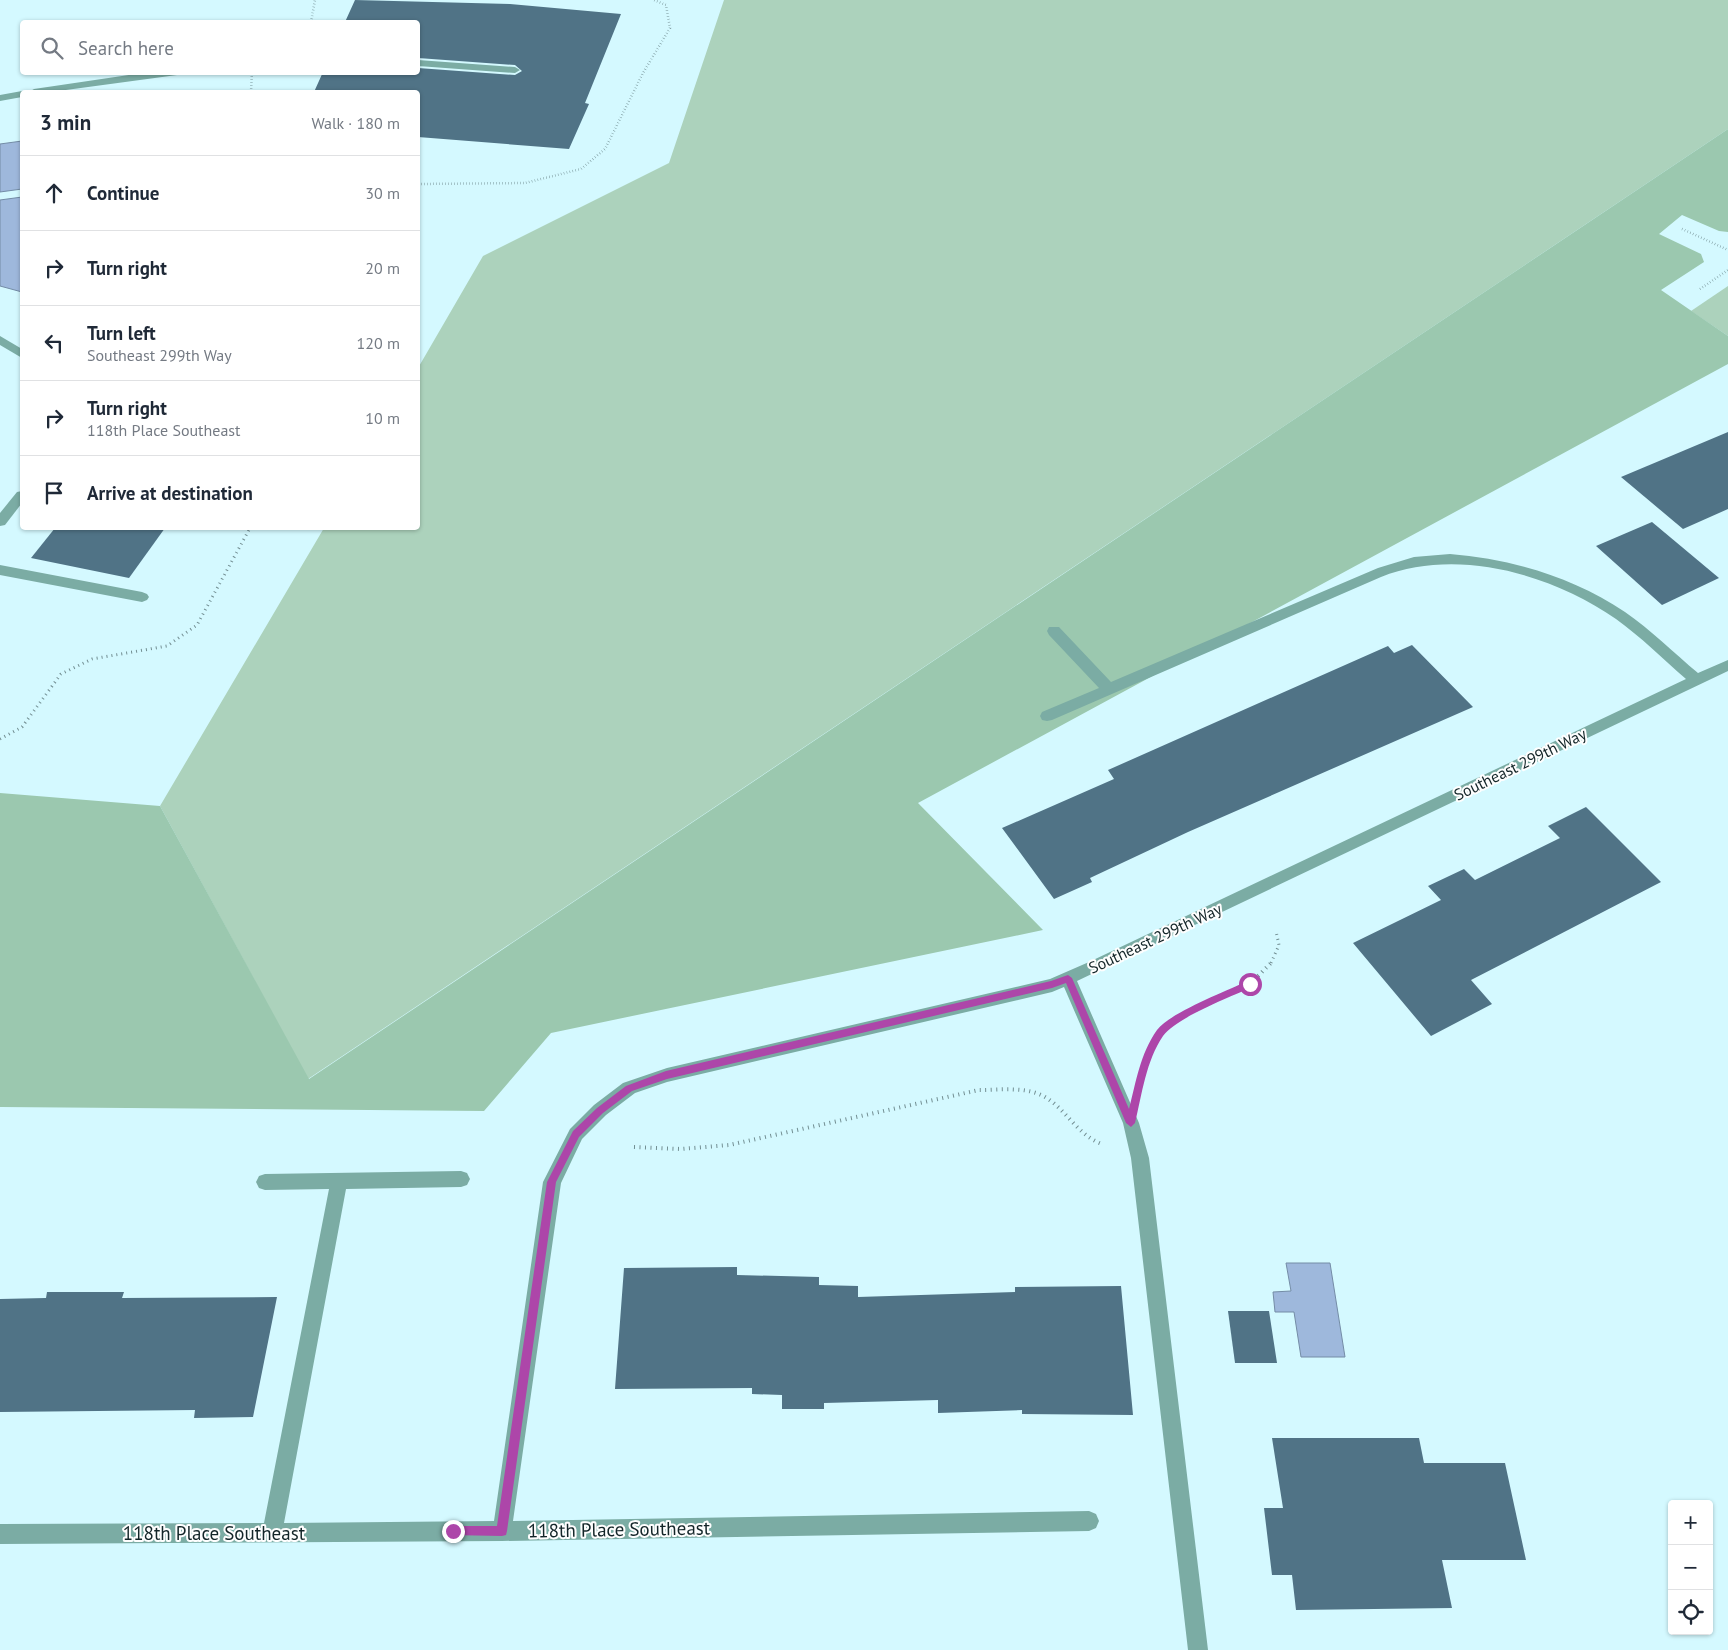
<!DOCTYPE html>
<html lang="en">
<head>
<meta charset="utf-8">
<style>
	:root { --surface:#fff; --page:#f6f6f7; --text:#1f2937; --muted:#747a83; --line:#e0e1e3 }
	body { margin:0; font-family:"PT Sans",sans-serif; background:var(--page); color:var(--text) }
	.controls { position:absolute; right:15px; bottom:15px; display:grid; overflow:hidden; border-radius:5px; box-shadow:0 1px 4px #0004 }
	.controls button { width:45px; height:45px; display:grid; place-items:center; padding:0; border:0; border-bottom:1px solid var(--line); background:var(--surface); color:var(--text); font:25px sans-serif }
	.stop { position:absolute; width:15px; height:15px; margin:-11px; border:4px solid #ad46a9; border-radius:50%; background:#fff }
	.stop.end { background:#ad46a9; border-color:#fff; box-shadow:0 1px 5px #0008 }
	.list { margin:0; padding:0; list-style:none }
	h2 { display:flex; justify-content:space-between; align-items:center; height:65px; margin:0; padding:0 20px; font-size:21px }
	h2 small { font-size:16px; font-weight:400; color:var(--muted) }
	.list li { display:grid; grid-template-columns:32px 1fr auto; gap:15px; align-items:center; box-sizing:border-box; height:75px; padding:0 20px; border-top:1px solid var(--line) }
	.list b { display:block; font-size:19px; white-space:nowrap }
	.list p { margin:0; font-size:16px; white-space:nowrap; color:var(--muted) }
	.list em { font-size:16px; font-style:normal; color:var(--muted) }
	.icon { flex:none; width:28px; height:28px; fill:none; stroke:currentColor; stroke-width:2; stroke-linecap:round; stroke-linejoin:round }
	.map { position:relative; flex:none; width:1728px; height:1650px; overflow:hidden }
	.search { position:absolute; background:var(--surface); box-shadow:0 1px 4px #0004; left:20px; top:20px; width:400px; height:55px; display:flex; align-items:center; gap:12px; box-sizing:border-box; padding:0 18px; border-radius:5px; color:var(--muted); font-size:19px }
	.panel { position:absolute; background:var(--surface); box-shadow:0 1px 4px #0004; left:20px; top:90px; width:400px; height:440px; border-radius:5px }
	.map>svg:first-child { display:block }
</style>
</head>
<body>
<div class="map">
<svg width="1728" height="1650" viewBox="0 0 1728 1650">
	<rect width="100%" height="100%" fill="#d4f9ff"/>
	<g fill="#acd2bc">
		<path d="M 724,0 L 1728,0 L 1728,129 L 308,1079 L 160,806 L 324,528 L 418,528 L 418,368 L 483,256 L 669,163 Z"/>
		<path d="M 1728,286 L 1728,336 L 1691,311 Z"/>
	</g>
	<path fill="#9bc8af" d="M 1728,129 L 1728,232 L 1719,231 L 1682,215 L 1659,234 L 1701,254 L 1704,262 L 1661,290 L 1728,336 L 1728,364 L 918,803 L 1043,930 L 551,1033 L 484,1111 L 0,1107 L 0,793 L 160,806 L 309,1079 Z"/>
	<g fill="#9eb8dc" stroke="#748ca6">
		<path d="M 22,141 L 22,189 L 0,192 L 0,144 Z"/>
		<path d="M 22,197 L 22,292 L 0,286 L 0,200 Z"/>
		<path d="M 1286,1263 L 1330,1263 L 1345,1357 L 1301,1357 L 1294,1312 L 1275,1312 L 1273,1292 L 1291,1291 Z"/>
	</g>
	<g fill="#507386">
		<path d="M 355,0 L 510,4 L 621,14 L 585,103 L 589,104 L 569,149 L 418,137 L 418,92 L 314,92 L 323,72 L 418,72 L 418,68 L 515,75 L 522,71 L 515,65 L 418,58 L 418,22 L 345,22 Z"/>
		<path d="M 1728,432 L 1728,509 L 1683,529 L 1621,477 Z"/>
		<path d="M 1652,522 L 1719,578 L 1662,605 L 1596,546 Z"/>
		<path d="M 55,528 L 165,528 L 129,578 L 31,558 Z"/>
		<path d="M 1412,645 L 1473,707 L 1188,832 L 1090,878 L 1092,882 L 1054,899 L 1002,828 L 1114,779 L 1108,770 L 1388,646 L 1394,653 Z"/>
		<path d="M 1586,807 L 1661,882 L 1471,980 L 1492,1004 L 1431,1036 L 1353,943 L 1441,900 L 1428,886 L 1464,869 L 1475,880 L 1560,838 L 1548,826 Z"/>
		<path d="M 737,1267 L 737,1275 L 819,1277 L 819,1285 L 858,1286 L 858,1297 L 1015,1292 L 1015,1287 L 1121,1286 L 1133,1415 L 1022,1414 L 1022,1410 L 938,1413 L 938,1400 L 824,1403 L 824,1409 L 782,1409 L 782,1395 L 752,1394 L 752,1388 L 615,1389 L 624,1268 Z"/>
		<path d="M 47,1292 L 124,1292 L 122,1298 L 277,1297 L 253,1417 L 194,1418 L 195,1410 L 0,1412 L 0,1299 L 46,1298 Z"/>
		<path d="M 1228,1311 L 1269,1311 L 1277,1363 L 1235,1363 Z"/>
		<path d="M 1272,1438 L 1419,1438 L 1424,1463 L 1505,1463 L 1526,1560 L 1442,1560 L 1452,1608 L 1296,1610 L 1292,1575 L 1272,1575 L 1264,1508 L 1283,1508 Z"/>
	</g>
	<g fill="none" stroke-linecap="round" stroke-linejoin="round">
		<g stroke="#728e92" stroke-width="2.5" stroke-dasharray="0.5 2.5" stroke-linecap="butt">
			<path d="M 311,22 L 315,0"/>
			<path d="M 251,92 L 252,72"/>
			<path d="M 418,184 L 525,183 L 581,169 L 605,149 L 643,73 L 670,28 L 666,5 L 654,0"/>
			<path d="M 1682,229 L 1728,250"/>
			<path d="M 1700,289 L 1728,270"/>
		</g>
		<g stroke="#728e92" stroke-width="3" stroke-dasharray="1 4" stroke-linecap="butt">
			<path d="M 0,739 L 22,727 L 61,674 L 92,659 L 167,646 L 197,625 L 250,528"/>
			<path d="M 1271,963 L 1279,945 L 1276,931"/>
		</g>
		<g stroke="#728e92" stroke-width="4" stroke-dasharray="1 4.5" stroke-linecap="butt">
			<path d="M 1143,1069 L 1156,1039 L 1169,1025 L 1191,1012 L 1250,984 L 1272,962"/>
			<path d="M 634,1147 L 681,1149 L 729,1145 L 979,1090 C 1000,1090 1026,1086 1045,1097 C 1067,1110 1077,1135 1102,1144"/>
		</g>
		<g fill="#7baca4" fill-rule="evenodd">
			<path d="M 418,60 L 515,67 L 520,70 L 515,73 L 418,66 Z"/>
			<path d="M 149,72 L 182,72 L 177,75 L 51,92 L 29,92 L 34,89 Z"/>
			<path d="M 22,91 L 26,92 L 22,92 L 22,97 L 0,101 L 0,95 Z"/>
			<path d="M 0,336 L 22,349 L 22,358 L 0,345 Z"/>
			<path d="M 22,491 L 22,503 L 5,525 L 0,526 L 0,513 L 17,492 Z"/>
			<path d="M 1450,554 C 1511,559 1573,577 1625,612 C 1651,630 1674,653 1698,673 L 1728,660 L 1728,671 L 1077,981 L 1139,1123 L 1149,1158 L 1208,1650 L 1188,1650 L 1131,1158 L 1123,1123 L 1064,987 L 1052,992 L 667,1082 L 635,1093 L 606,1115 L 582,1139 L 561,1183 L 513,1521 L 1089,1511 L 1096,1514 L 1099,1521 L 1096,1528 L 1089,1531 L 502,1541 L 0,1544 L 0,1524 L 264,1523 L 329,1189 L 265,1190 L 259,1188 L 256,1182 L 259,1176 L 265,1174 L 461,1171 L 467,1173 L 470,1179 L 467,1185 L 461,1187 L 346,1189 L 284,1523 L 494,1521 L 543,1182 L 570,1129 L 594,1105 L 623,1083 L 667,1068 L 1050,979 L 1089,962 L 1686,679 C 1663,659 1641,637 1616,619 C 1551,574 1457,547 1381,577 L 1052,720 L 1047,721 L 1042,720 L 1040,716 L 1042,712 L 1099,688 L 1049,635 L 1047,631 L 1049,627 L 1059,627 L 1111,682 L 1378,568 L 1414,557 Z"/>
			<path d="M 0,565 L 142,592 L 147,594 L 149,597 L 147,600 L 142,602 L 0,575 Z"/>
		</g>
	</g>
	<path fill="#ad46a9" d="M 1068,975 L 1072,978 L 1129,1109 C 1136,1082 1140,1054 1157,1030 C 1171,1012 1225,992 1247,981 L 1250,980 L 1255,984 L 1254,986 C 1231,997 1177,1017 1163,1036 C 1146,1061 1142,1094 1135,1123 L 1131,1127 L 1126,1123 L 1066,983 L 1052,988 L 667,1079 L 632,1091 L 603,1113 L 579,1137 L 556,1182 L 507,1531 L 506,1535 L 502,1536 L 449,1535 L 447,1531 L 449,1528 L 453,1526 L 497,1526 L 547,1182 L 573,1131 L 597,1108 L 626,1086 L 666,1071 L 1051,981 Z"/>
	<g text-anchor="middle" stroke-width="4" stroke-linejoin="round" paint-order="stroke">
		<g font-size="16" fill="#132528" stroke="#fefefe">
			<text transform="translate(1520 764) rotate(-26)" y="6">Southeast 299th Way</text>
			<text transform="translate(1155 938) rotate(-25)" y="6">Southeast 299th Way</text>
		</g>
		<g font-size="19" fill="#132528" stroke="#fefefe">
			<text transform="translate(619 1529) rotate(-1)" y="7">118th Place Southeast</text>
			<text x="214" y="1540">118th Place Southeast</text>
		</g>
	</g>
</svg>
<div class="controls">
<button>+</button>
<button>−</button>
<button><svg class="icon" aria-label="locate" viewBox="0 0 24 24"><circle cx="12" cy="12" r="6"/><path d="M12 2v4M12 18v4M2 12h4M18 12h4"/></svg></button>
</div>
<div class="stop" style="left:1250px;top:984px"></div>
<div class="stop end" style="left:453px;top:1531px"></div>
<div class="search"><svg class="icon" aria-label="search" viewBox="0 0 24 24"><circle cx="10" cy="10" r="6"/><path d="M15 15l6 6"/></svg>Search here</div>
<section class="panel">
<h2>3 min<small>Walk · 180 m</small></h2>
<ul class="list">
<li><svg class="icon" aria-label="ahead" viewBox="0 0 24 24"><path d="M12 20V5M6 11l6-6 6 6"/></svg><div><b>Continue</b></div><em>30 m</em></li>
<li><svg class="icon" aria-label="right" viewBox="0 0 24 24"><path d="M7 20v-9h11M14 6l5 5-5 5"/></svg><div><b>Turn right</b></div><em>20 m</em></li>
<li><svg class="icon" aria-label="left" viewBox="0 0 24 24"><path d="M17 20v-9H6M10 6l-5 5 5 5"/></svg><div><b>Turn left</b><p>Southeast 299th Way</p></div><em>120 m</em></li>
<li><svg class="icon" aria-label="right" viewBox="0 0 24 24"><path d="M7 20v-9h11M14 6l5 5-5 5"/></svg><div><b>Turn right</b><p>118th Place Southeast</p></div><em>10 m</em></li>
<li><svg class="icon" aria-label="arrive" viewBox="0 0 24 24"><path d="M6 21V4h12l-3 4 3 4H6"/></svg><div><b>Arrive at destination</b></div></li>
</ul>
</section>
</div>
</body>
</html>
